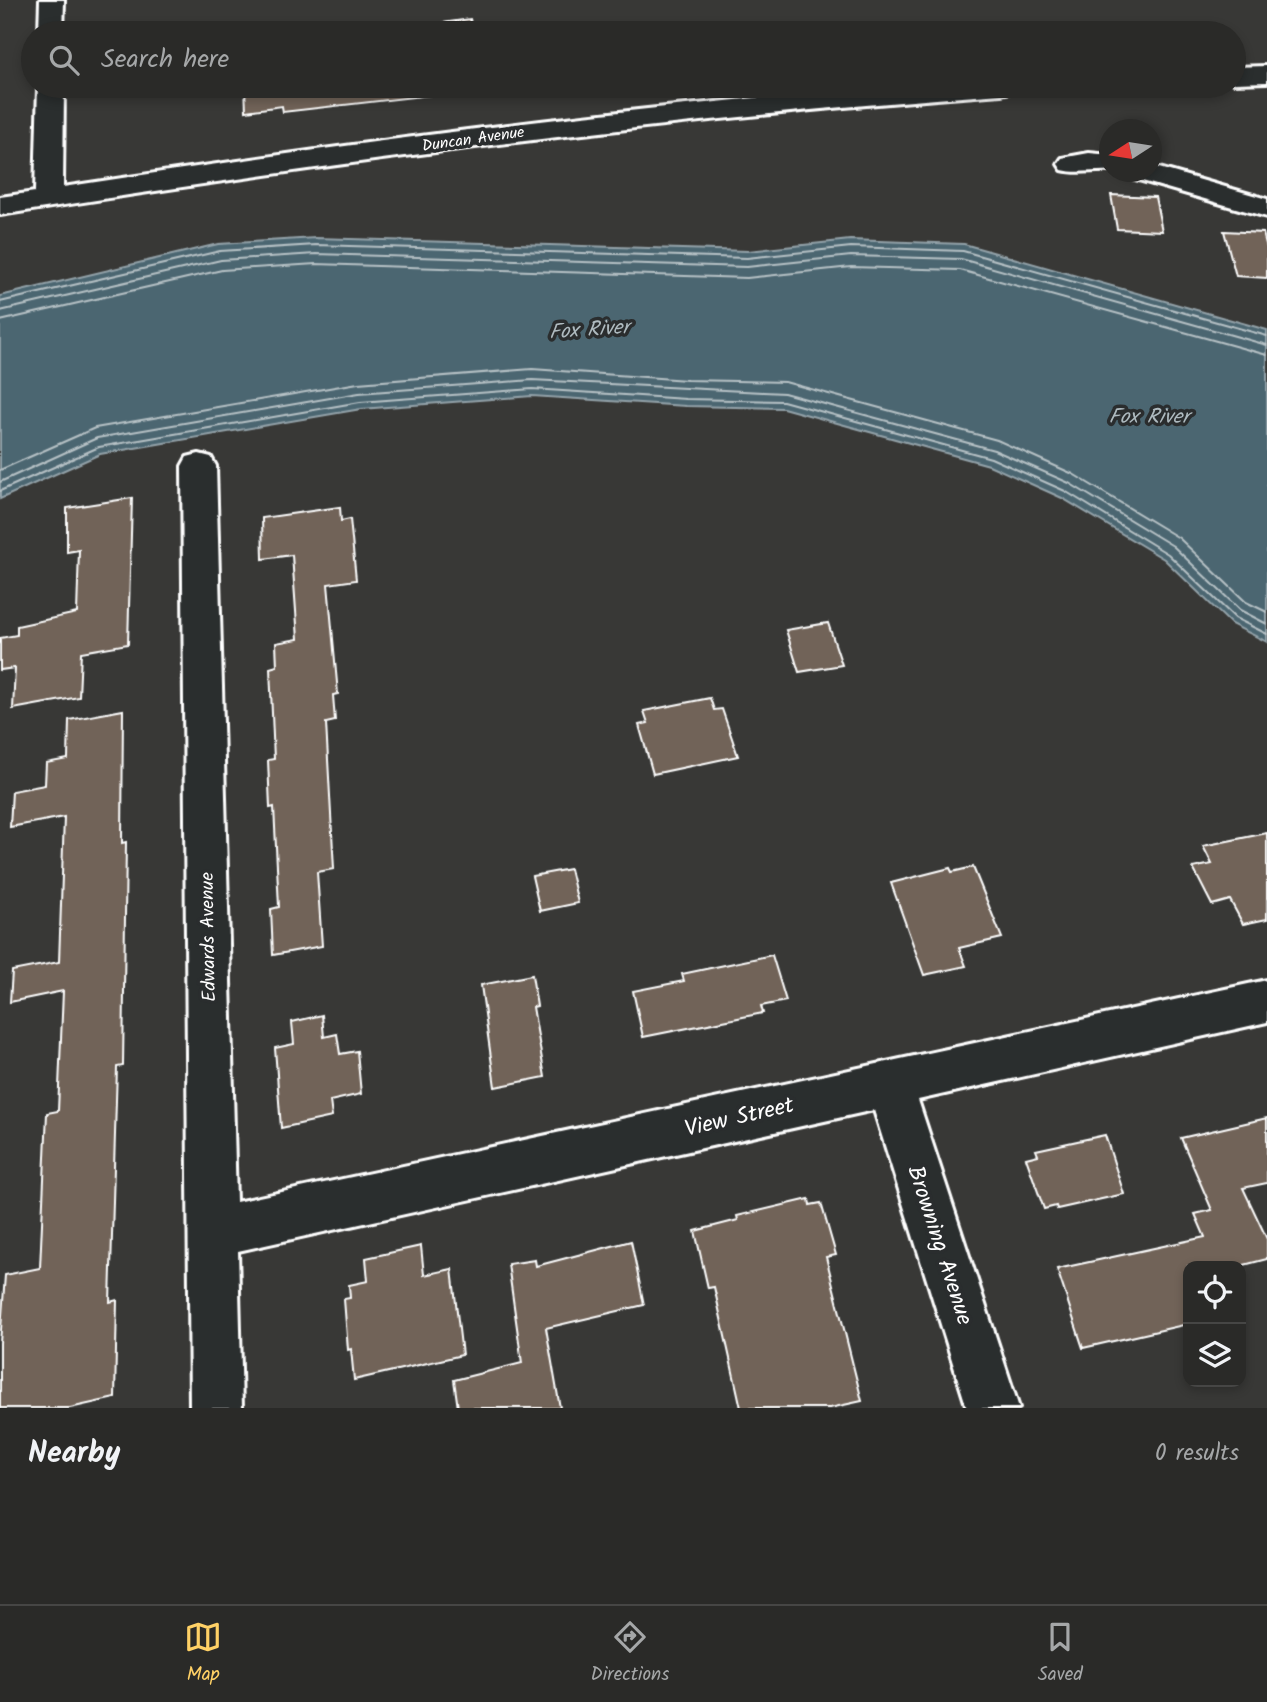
<!DOCTYPE html>
<html lang="en">
<head>
<meta charset="utf-8">
<style>
	:root { --surface:#2a2a28; --page:#323230; --text:#f1f3f6; --muted:#a5a7a8; --line:#464645; --accent:#ffd166 }
	body { margin:0; font-family:Kalam,sans-serif; background:var(--page); color:var(--text) }
	.controls { position:absolute; right:21px; bottom:21px; display:grid; overflow:hidden; border-radius:14px; box-shadow:0 4px 10px #0003 }
	.controls button { width:63px; height:63px; display:grid; place-items:center; padding:0; border:0; border-bottom:2px solid var(--line); background:var(--surface); color:var(--text); font:35px sans-serif }
	.compass { position:absolute; left:1099px; top:119px; width:63px; height:63px; border-radius:50%; background:var(--surface); box-shadow:0 4px 10px #0003; rotate:258deg }
	.list { margin:0; padding:0; list-style:none }
	h2 { display:flex; justify-content:space-between; align-items:center; height:91px; margin:0; padding:0 28px; font-size:30px }
	h2 small { font-size:23px; font-weight:400; color:var(--muted) }
	.icon { flex:none; width:38px; height:38px; fill:none; stroke:currentColor; stroke-width:2; stroke-linecap:round; stroke-linejoin:round }
	.map { position:relative; flex:none; width:1267px; height:1408px; overflow:hidden }
	.search { position:absolute; background:var(--surface); box-shadow:0 4px 10px #0003; left:21px; right:21px; top:21px; height:77px; display:flex; align-items:center; gap:18px; box-sizing:border-box; padding:0 24px; border-radius:38px; color:var(--muted); font-size:26px }
	.sheet { height:196px; background:var(--surface) }
	nav { display:flex; justify-content:space-around; align-items:center; box-sizing:border-box; height:98px; border-top:2px solid var(--line); background:var(--surface); font-size:19px; color:var(--muted) }
	nav a { display:grid; justify-items:center; gap:4px }
	nav .on { color:var(--accent) }
	.map>svg:first-child { display:block }
</style>
</head>
<body>
<div class="map">
<svg width="1267" height="1408" viewBox="0 0 1267 1408">
	<rect width="100%" height="100%" fill="#383836"/>
	<filter id="ink" filterUnits="userSpaceOnUse"><feTurbulence type="fractalNoise" baseFrequency=".0143" numOctaves="2"/><feDisplacementMap in="SourceGraphic" scale="14" xChannelSelector="R" yChannelSelector="G"/><feConvolveMatrix kernelMatrix="1 2 1 2 8 2 1 2 1" color-interpolation-filters="sRGB"/></filter>
	<g filter="url(#ink)">
		<path fill="#4c6671" stroke="#94a3aa" stroke-width="2" d="M 316,238 L 748,251 L 850,240 L 964,244 L 1267,330 L 1267,642 L 1231,624 L 1164,559 L 1062,498 L 989,465 L 783,408 L 686,406 L 532,396 L 361,409 L 100,454 L 0,499 L 0,296 L 218,244 Z"/>
		<g fill="none" stroke-linecap="round" stroke-linejoin="round">
			<g stroke="#b7c2c6" stroke-width="2">
				<path d="M 0,302 L 220,251 L 316,245 L 747,258 L 851,247 L 963,251 L 1267,336"/>
				<path d="M 0,311 L 221,260 L 316,254 L 747,267 L 851,256 L 961,259 L 1267,345"/>
				<path d="M 0,321 L 222,270 L 316,264 L 747,278 L 851,267 L 960,270 L 1267,355"/>
				<path d="M 0,470 L 95,428 L 358,383 L 532,369 L 687,380 L 785,382 L 997,440 L 1073,474 L 1179,538 L 1246,602 L 1267,612"/>
				<path d="M 0,482 L 97,438 L 359,393 L 532,380 L 784,393 L 994,450 L 1069,483 L 1173,546 L 1240,610 L 1267,624"/>
				<path d="M 0,491 L 99,447 L 360,402 L 532,389 L 686,399 L 783,401 L 991,458 L 1065,491 L 1168,554 L 1235,618 L 1267,634"/>
			</g>
		</g>
		<g fill="#716358" stroke="#fff" stroke-width="2">
			<path d="M 470,19 L 474,33 L 360,33 L 413,27 Z"/>
			<path d="M 245,86 L 492,86 L 493,88 L 283,112 L 282,106 L 246,111 Z"/>
			<path d="M 1111,195 L 1155,197 L 1162,231 L 1117,229 Z"/>
			<path d="M 1224,231 L 1263,233 L 1267,248 L 1267,278 L 1236,276 Z"/>
			<path d="M 132,498 L 128,644 L 81,652 L 79,697 L 13,709 L 15,668 L 0,670 L 0,638 L 17,635 L 17,626 L 77,613 L 79,550 L 67,552 L 67,508 Z"/>
			<path d="M 340,507 L 341,521 L 350,519 L 356,580 L 328,584 L 338,694 L 333,695 L 335,721 L 326,723 L 334,869 L 317,872 L 322,946 L 273,955 L 271,909 L 279,907 L 274,807 L 270,808 L 268,760 L 274,759 L 270,668 L 277,666 L 276,643 L 298,639 L 292,555 L 263,559 L 262,518 Z"/>
			<path d="M 828,623 L 842,665 L 799,672 L 786,630 Z"/>
			<path d="M 710,698 L 714,710 L 722,709 L 738,756 L 653,774 L 639,725 L 648,723 L 644,711 Z"/>
			<path d="M 123,710 L 122,843 L 126,842 L 123,1066 L 117,1067 L 110,1302 L 117,1300 L 115,1398 L 70,1408 L 0,1408 L 0,1343 L 5,1275 L 40,1268 L 47,1113 L 58,1111 L 63,991 L 10,1002 L 12,971 L 59,962 L 64,817 L 10,827 L 12,791 L 45,785 L 46,763 L 68,759 L 69,720 Z"/>
			<path d="M 1267,833 L 1267,919 L 1243,924 L 1230,900 L 1212,905 L 1193,868 L 1212,864 L 1203,846 Z"/>
			<path d="M 973,867 L 1002,938 L 959,948 L 966,966 L 924,975 L 891,883 L 950,868 L 952,872 Z"/>
			<path d="M 570,869 L 578,903 L 540,911 L 532,876 Z"/>
			<path d="M 772,955 L 786,1001 L 761,1006 L 763,1013 L 643,1037 L 633,991 L 684,981 L 682,974 Z"/>
			<path d="M 532,975 L 537,1006 L 533,1007 L 545,1077 L 495,1087 L 481,985 Z"/>
			<path d="M 322,1015 L 324,1037 L 337,1034 L 340,1054 L 357,1051 L 361,1094 L 330,1101 L 332,1117 L 281,1128 L 275,1048 L 294,1044 L 292,1022 Z"/>
			<path d="M 1267,1118 L 1267,1183 L 1243,1188 L 1267,1239 L 1267,1259 L 1240,1266 L 1188,1266 L 1188,1324 L 1083,1348 L 1057,1269 L 1205,1237 L 1195,1214 L 1212,1210 L 1181,1138 Z"/>
			<path d="M 1105,1135 L 1124,1194 L 1057,1209 L 1056,1206 L 1044,1209 L 1026,1158 L 1038,1155 L 1036,1150 Z"/>
			<path d="M 809,1199 L 810,1205 L 821,1203 L 836,1255 L 826,1257 L 862,1401 L 830,1408 L 741,1408 L 714,1287 L 708,1288 L 695,1231 L 738,1220 L 737,1216 Z"/>
			<path d="M 631,1241 L 644,1305 L 546,1328 L 560,1408 L 458,1408 L 454,1380 L 522,1363 L 508,1264 L 535,1260 L 536,1266 Z"/>
			<path d="M 421,1246 L 424,1275 L 452,1269 L 462,1355 L 354,1380 L 351,1349 L 348,1350 L 344,1299 L 350,1298 L 349,1285 L 368,1281 L 366,1258 Z"/>
		</g>
		<g fill="none" stroke-linecap="round" stroke-linejoin="round">
			<defs>
				<g id="minor">
					<path d="M 40,0 L 64,0 L 63,33 L 39,33 Z"/>
					<path d="M 1267,66 L 1267,82 L 1234,83 L 1234,67 Z"/>
					<path d="M 38,86 L 64,86 L 63,187 C 264,156 465,128 666,107 C 781,96 898,80 1014,86 L 1010,92 L 1001,94 C 665,119 332,162 0,215 L 0,197 L 35,192 Z"/>
					<path d="M 1089,153 L 1110,155 L 1110,171 C 1094,170 1077,174 1062,170 L 1058,164 L 1062,158 Z"/>
					<path d="M 1152,166 L 1267,199 L 1267,217 L 1132,178 L 1128,172 L 1152,172 Z"/>
					<path d="M 199,454 L 211,457 L 216,466 L 236,1202 L 1267,980 L 1267,1022 L 918,1100 L 1019,1408 L 967,1408 L 874,1110 L 238,1251 L 242,1408 L 190,1408 L 182,466 L 187,457 Z"/>
				</g>
			</defs>
			<use href="#minor" stroke="#fff" stroke-width="6"/>
			<use href="#minor" fill="#2a2d2e" fill-rule="evenodd"/>
		</g>
	</g>
	<g text-anchor="middle" stroke-width="7" stroke-linejoin="round" paint-order="stroke">
		<g font-size="16" fill="#fff" stroke="#2a2d2e">
			<text transform="translate(473 138) rotate(-8)" y="6">Duncan Avenue</text>
		</g>
		<g font-size="19" fill="#fff" stroke="#2a2d2e">
			<text transform="translate(207 937) rotate(-91)" y="7">Edwards Avenue</text>
		</g>
		<g font-size="21" font-style="italic" fill="#aebabf" stroke="#2a2d2e">
			<text transform="translate(589 329) rotate(-4)" y="7">Fox River</text>
			<text x="1149" y="423">Fox River</text>
		</g>
		<g font-size="23" fill="#fff" stroke="#2a2d2e">
			<text transform="translate(739 1116) rotate(-13)" y="8">View Street</text>
			<text transform="translate(941 1245) rotate(72)" y="8">Browning Avenue</text>
		</g>
	</g>
</svg>
<div class="controls">
<button><svg class="icon" aria-label="locate" viewBox="0 0 24 24"><circle cx="12" cy="12" r="6"/><path d="M12 2v4M12 18v4M2 12h4M18 12h4"/></svg></button>
<button><svg class="icon" aria-label="layers" viewBox="0 0 24 24"><path d="M12 4l9 5-9 5-9-5zM3 14l9 5 9-5"/></svg></button>
</div>
<svg class="compass" viewBox="-18 -18 36 36"><path d="M0-13l5 13h-10z" fill="#e53935"/><path d="M0 13l5-13h-10z" fill="#a5a7a8"/></svg>
<div class="search"><svg class="icon" aria-label="search" viewBox="0 0 24 24"><circle cx="10" cy="10" r="6"/><path d="M15 15l6 6"/></svg>Search here</div>
</div>
<section class="sheet">
<h2>Nearby<small>0 results</small></h2>
<ul class="list">
</ul>
</section>
<nav>
<a class="on"><svg class="icon" aria-label="map" viewBox="0 0 24 24"><path d="M3 6l6-2 6 2 6-2v14l-6 2-6-2-6 2zM9 4v14M15 6v14"/></svg>Map</a>
<a><svg class="icon" aria-label="directions" viewBox="0 0 24 24"><path d="M12 3l9 9-9 9-9-9zM9 14v-3h6M13 9l2 2-2 2"/></svg>Directions</a>
<a><svg class="icon" aria-label="saved" viewBox="0 0 24 24"><path d="M7 4h10v16l-5-4-5 4z"/></svg>Saved</a>
</nav>
</body>
</html>
